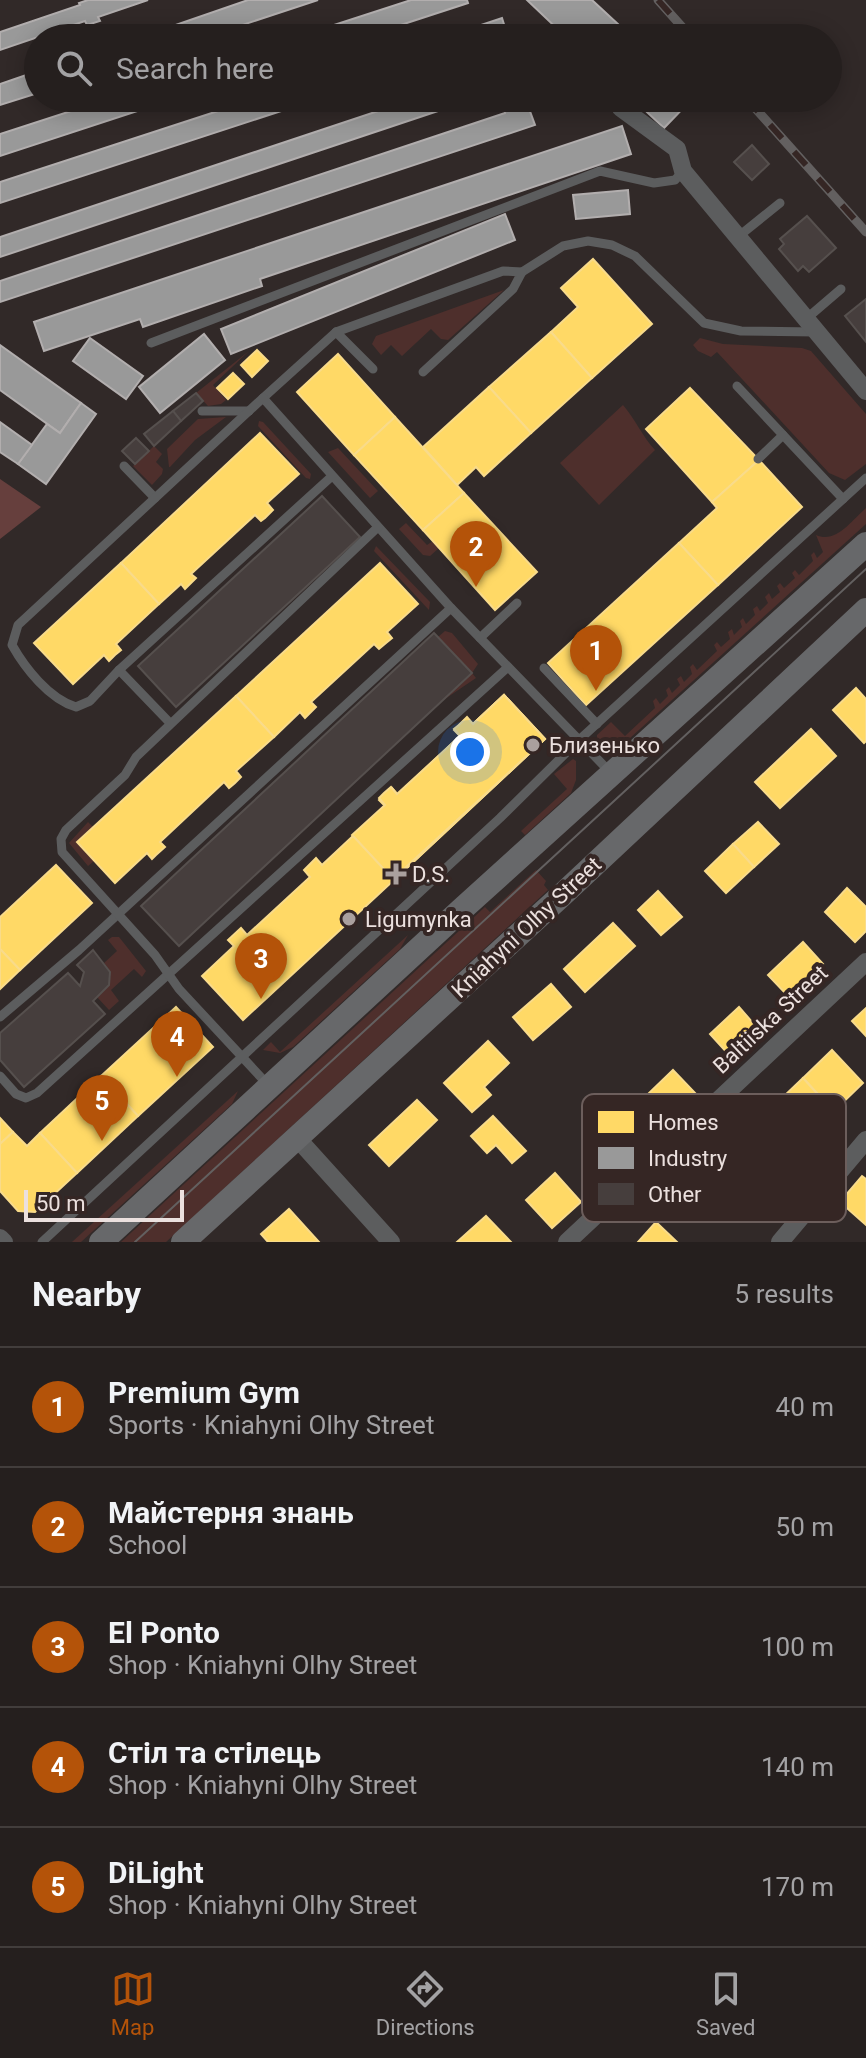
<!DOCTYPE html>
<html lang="en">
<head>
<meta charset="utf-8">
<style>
	:root { --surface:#251f1e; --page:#2d2727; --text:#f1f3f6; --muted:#a3a2a4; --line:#423d3c; --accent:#b45309 }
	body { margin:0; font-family:Roboto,sans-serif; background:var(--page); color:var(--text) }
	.scale { position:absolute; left:24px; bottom:20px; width:160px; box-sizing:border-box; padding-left:8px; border:4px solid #ebe0de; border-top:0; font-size:22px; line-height:28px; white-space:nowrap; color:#ebe0de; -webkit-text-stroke:6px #352624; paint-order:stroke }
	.you { position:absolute; left:470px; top:752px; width:28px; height:28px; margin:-20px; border:6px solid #fff; border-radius:50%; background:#1a73e8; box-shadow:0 0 0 12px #1a73e833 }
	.badge { display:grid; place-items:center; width:52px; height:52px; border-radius:50%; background:var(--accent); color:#fff; font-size:26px; font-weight:700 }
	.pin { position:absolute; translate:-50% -66px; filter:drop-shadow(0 2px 4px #0008) }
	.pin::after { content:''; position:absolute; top:42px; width:28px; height:24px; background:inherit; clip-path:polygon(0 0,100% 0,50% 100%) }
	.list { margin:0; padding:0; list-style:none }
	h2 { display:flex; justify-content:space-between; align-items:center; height:104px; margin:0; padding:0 32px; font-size:34px }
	h2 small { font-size:26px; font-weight:400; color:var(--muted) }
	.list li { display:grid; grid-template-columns:52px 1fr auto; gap:24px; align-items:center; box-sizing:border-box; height:120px; padding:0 32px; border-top:2px solid var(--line) }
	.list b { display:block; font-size:30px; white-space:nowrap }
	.list p { margin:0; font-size:26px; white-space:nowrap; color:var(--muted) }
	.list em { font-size:26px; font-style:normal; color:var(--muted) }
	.icon { flex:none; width:44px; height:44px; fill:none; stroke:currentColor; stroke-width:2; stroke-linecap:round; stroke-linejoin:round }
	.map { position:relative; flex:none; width:866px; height:1242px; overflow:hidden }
	.search { position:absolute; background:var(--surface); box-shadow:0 4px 20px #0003; left:24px; right:24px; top:24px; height:88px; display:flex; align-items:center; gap:20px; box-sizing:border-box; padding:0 28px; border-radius:44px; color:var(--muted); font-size:30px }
	.sheet { height:704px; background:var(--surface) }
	nav { display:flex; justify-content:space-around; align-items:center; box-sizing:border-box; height:112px; border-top:2px solid var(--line); background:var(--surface); font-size:22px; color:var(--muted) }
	nav a { display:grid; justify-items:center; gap:4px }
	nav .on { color:var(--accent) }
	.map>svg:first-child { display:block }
</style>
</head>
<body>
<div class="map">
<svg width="866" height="1242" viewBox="0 0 866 1242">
	<rect width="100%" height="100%" fill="#312928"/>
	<g fill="#4e2f2c">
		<path d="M 504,290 L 448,340 L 441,339 L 431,329 L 402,356 L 391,345 L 381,355 L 372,344 L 376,336 Z"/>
		<path d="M 700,338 L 723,344 L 802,348 L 811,351 L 866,414 L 866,464 L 845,480 L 829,473 L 717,352 L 711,357 L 698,351 L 693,345 Z"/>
		<path d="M 249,351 L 213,385 L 226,400 L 221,404 L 208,406 L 196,393 Z"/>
		<path d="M 623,405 C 636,420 642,436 655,450 L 599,505 L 560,463 Z"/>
		<path d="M 226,417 L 195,440 L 170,467 L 169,467 L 167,449 L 198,419 Z"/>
		<path d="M 259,421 L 263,422 L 311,474 L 310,479 L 306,478 L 258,426 Z"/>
		<path d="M 154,446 L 162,454 L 156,462 L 163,469 L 162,474 L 152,485 L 133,466 Z"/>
		<path d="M 338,448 L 378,491 L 370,498 L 328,452 Z"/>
		<path d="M 866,508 L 866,524 L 629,739 L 613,742 L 597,739 L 597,735 L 611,722 L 625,736 L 655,708 L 653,701 L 656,698 L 660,704 L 668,696 L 666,690 L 669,687 L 672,693 L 680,685 L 677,679 L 681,676 L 684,682 L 692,674 L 690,667 L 693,664 L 697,670 L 717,651 L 714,645 L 717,642 L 721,647 L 730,639 L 728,632 L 732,629 L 734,635 L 742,627 L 740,621 L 743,618 L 746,624 L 755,615 L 753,609 L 757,606 L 760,611 L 768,603 L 765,597 L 769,593 L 772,599 L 780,592 L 777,586 L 780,583 L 784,588 L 795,578 L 792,573 L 795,570 L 799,575 L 813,561 L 811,555 L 814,552 L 817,558 L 823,552 L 816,535 C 836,544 851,521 866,508 Z"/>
		<path d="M 406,523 L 427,545 L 433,541 L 439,548 L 430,556 L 423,555 L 399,529 Z"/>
		<path d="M 376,546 L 430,602 L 429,610 L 374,551 Z"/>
		<path d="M 445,631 L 452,633 L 478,664 L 472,673 L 476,678 L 442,701 L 472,673 L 438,637 Z"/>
		<path d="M 573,759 L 576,761 L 576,780 L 571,793 L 525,835 L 521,831 L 567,789 L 554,774 Z"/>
		<path d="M 88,822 L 93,827 L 77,843 L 94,861 L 88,866 L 69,843 Z"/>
		<path d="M 536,870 L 546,881 L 544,885 L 548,890 L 166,1242 L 121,1242 L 485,907 L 490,912 Z"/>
		<path d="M 408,935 L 400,949 L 293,1047 L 280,1053 L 263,1050 L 271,1042 L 280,1052 Z"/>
		<path d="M 112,937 L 119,937 L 146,971 L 142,977 L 134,969 L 111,990 L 119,1001 L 109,1010 L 97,997 C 109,987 116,976 104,963 L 117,951 L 108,940 Z"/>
		<path d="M 238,1091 L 232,1104 L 81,1242 L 72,1242 Z"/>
	</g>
	<path fill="#663f3d" d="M 0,479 L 41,507 L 0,539 Z"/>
	<g fill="#ffd966" stroke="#f9db8a" stroke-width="2">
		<path d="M 593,259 L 652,324 L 592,378 L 551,332 L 578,307 L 561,288 Z"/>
		<path d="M 551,332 L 592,378 L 531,433 L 489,387 Z"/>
		<path d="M 257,350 L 268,361 L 252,377 L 241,365 Z"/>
		<path d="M 338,354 L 395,417 L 354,455 L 297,392 Z"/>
		<path d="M 233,373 L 244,384 L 228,399 L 217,388 Z"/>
		<path d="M 489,387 L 531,433 L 484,476 L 476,467 L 457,485 L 423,447 Z"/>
		<path d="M 690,388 L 759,460 L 712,502 L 646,429 Z"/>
		<path d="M 395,417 L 464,493 L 423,530 L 354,455 Z"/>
		<path d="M 260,433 L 299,474 L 267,503 L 273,510 L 265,518 L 261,521 L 255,515 L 191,574 L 196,578 L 185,589 L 181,584 L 159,604 L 121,563 Z"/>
		<path d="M 759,460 L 802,507 L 718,585 L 679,543 L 717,508 L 712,502 Z"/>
		<path d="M 464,493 L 537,572 L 495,610 L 423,530 Z"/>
		<path d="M 679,543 L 718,585 L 586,705 L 548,663 Z"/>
		<path d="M 121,563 L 159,604 L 116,644 L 121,650 L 115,655 L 109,661 L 104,655 L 73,684 L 34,643 Z"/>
		<path d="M 380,563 L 418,604 L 387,632 L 392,638 L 386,643 L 379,649 L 374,644 L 311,702 L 316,707 L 305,718 L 300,712 L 274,737 L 236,696 Z"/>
		<path d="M 856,688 L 866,699 L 866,741 L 864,743 L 833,710 Z"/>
		<path d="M 504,695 L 545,739 L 394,880 L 353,836 L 385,806 L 379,800 L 392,788 L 398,795 L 460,736 L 454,730 L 459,725 L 467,718 L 473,724 Z"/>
		<path d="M 504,695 L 545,739 L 394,880 L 353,836 Z"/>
		<path d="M 504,695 L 545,739 L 393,879 L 352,835 L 385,805 L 379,798 L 384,793 L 391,787 L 397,794 L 460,736 L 454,729 L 459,725 L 467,717 L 473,724 Z"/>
		<path d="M 236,696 L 274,737 L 236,771 L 241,777 L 235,783 L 229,788 L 224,782 L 160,842 L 165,847 L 156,855 L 152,859 L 147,853 L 115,883 L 77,842 Z"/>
		<path d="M 811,729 L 836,756 L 780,808 L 755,782 Z"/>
		<path d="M 758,822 L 779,844 L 754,867 L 733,844 Z"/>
		<path d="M 353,836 L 394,880 L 243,1020 L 202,976 L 234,946 L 228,940 L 241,928 L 247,935 L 310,877 L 304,870 L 316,858 L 322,865 Z"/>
		<path d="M 733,844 L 754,867 L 726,893 L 705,871 Z"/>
		<path d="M 56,865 L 92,903 L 20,970 L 0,949 L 0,917 Z"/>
		<path d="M 847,888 L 866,907 L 866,931 L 855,942 L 825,912 Z"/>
		<path d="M 658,891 L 682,917 L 661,935 L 638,910 Z"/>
		<path d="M 613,923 L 635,946 L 585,992 L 564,969 Z"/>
		<path d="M 803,942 L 823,964 L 789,997 L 768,975 Z"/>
		<path d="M 0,949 L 20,970 L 0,989 Z"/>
		<path d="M 551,984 L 571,1007 L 533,1040 L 513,1017 Z"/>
		<path d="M 176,1007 L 213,1047 L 138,1116 L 101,1076 Z"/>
		<path d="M 739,1007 L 760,1031 L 731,1057 L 710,1034 Z"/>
		<path d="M 866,1008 L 866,1036 L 852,1021 Z"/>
		<path d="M 488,1041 L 509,1063 L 484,1087 L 491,1095 L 472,1112 L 444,1083 Z"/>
		<path d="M 832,1050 L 863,1083 L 834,1111 L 803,1078 Z"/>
		<path d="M 673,1070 L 695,1093 L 668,1118 L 647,1095 Z"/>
		<path d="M 101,1076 L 138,1116 L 77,1173 L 40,1133 Z"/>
		<path d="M 803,1078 L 821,1098 L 799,1118 L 781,1099 Z"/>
		<path d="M 417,1100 L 437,1120 L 389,1166 L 369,1145 Z"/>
		<path d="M 493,1116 L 526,1151 L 512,1163 L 496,1145 L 487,1153 L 471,1136 Z"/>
		<path d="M 0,1118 L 13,1132 L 0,1144 Z"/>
		<path d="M 13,1132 L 27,1146 L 40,1133 L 77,1173 L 35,1212 L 18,1211 L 0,1191 L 0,1144 Z"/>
		<path d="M 555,1173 L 581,1202 L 552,1228 L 526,1200 Z"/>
		<path d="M 862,1176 L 866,1179 L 866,1225 L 840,1202 Z"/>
		<path d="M 289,1209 L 319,1242 L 268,1242 L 261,1234 Z"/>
		<path d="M 486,1216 L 511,1242 L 457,1242 Z"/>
		<path d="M 656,1222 L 677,1242 L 638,1242 Z"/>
	</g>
	<g fill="#999" stroke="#b2aeae" stroke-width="2">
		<path d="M 88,0 L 148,0 L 98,17 L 100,21 L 87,25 L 85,21 L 0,50 L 0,32 L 80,5 L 79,3 Z"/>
		<path d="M 248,0 L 318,0 L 203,38 L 138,38 Z"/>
		<path d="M 411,0 L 467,0 L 468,3 L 361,38 L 294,38 Z"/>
		<path d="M 527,0 L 592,0 L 633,38 L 567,38 Z"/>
		<path d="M 502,18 L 508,37 L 442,38 Z"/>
		<path d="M 38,71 L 38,93 L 0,105 L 0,84 Z"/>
		<path d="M 111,98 L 177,98 L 0,156 L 0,134 Z"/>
		<path d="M 258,98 L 321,98 L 0,203 L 0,182 Z"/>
		<path d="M 417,98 L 477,98 L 0,257 L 0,237 Z"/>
		<path d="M 632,98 L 693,98 L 664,128 Z"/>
		<path d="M 523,102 L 524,107 L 528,106 L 535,125 L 0,302 L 0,281 L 505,113 L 504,108 Z"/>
		<path d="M 622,126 L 631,154 L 260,279 L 262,286 L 143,327 L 140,319 L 44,351 L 34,322 Z"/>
		<path d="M 628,190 L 630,214 L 576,219 L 573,195 Z"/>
		<path d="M 505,214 L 515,240 L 231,354 L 221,329 Z"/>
		<path d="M 204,334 L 225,360 L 160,413 L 139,387 Z"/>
		<path d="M 90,338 L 143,376 L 126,399 L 73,361 Z"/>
		<path d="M 0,345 L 81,403 L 60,433 L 0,390 Z"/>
		<path d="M 81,403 L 96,414 L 46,484 L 18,464 L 47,424 L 60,433 Z"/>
		<path d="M 0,422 L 32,445 L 18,464 L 0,452 Z"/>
	</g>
	<g fill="#463e3d" stroke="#56504e" stroke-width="2">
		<path d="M 752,145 L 769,164 L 752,180 L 734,162 Z"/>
		<path d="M 807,216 L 836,248 L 809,272 L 803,266 L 798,271 L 779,249 L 784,244 L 780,239 Z"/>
		<path d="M 866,299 L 866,342 L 845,316 Z"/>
		<path d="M 196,393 L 203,401 L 181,421 L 173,411 Z"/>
		<path d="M 173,411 L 181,421 L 154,446 L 144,434 Z"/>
		<path d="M 136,438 L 149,451 L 135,464 L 122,451 Z"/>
		<path d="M 322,496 L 360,537 L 176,707 L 138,666 Z"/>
		<path d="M 434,633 L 472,673 L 179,946 L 141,906 Z"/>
		<path d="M 93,950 L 110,972 L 109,985 L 93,1001 L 105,1014 L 24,1087 L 0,1060 L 0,1033 L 68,973 L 80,986 L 84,972 L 77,965 Z"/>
	</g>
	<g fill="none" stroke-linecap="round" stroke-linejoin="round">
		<g stroke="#5c5d5e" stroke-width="9">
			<path d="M 739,236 L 780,203"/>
			<path d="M 522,272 L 563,246 L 588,241 L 612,245 L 635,256 L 704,323 L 741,331 L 816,332"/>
			<path d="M 806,319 L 841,289"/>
			<path d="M 336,332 L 503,271 L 522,272 L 513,289 L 423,372"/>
			<path d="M 151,343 L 600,171 L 654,183 L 675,180 L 683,171"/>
			<path d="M 737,386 L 843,499"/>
			<path d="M 263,398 L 336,332 L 373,369"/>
			<path d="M 202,411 L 249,411"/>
			<path d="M 758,459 L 783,435"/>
			<path d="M 124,466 L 155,498"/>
			<path d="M 331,477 L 119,670 L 90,701 L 76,707 C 49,699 25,668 12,645 L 18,625 L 263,398 L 451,608 L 610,772"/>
			<path d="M 480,638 L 517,603"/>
			<path d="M 544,668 L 597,724"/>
			<path d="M 119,670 L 170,723"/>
			<path d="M 0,1017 L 79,950 L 451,608"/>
			<path d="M 0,1076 L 16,1094 L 26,1098 L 37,1093 L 508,667"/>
			<path d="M 270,1087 L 179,989 L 155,955 L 62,852 L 61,839 L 66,830 L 125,775 L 136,757 L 378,527"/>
			<path d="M 42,1242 L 500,818 L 579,740 L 866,478"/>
		</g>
		<g stroke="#5c5d5e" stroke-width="18">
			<path d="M 621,108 L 677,149 L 683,171 L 866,391"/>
			<path d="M 297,1138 L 391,1242"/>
			<path d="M 0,1238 L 4,1242"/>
			<path d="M 567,1242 L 866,962"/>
			<path d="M 780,1242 L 866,1140"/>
		</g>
		<g stroke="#67686a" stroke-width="24">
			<path d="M 101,1242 L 461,910 L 866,544"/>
			<path d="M 183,1242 L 562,895 L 866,610"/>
		</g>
		<path stroke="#636060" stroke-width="2" d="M 135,1242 L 866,569"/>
		<defs>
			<g id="rail">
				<path d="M 658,0 L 692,38"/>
				<path d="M 746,98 L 866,232"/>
			</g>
		</defs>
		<use href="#rail" stroke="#636060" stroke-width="9"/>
		<use href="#rail" stroke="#352624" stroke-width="6" stroke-dasharray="18" stroke-linecap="butt"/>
	</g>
	<g fill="#aaa09e" stroke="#352624" stroke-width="3">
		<circle cx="533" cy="745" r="8"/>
		<path d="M392 862h8v8h8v8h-8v8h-8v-8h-8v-8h8z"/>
		<circle cx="349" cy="919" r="8"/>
	</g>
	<g text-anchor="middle" stroke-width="8" stroke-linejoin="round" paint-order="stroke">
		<g font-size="22" fill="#ebe0de" stroke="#352624" text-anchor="start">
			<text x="549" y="753">Близенько</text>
			<text x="412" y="882">D.S.</text>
			<text x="365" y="927">Ligumynka</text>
		</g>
		<g font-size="22" fill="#ebe0de" stroke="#352624">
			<text transform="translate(526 927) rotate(-43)" y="8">Kniahyni Olhy Street</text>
			<text transform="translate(770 1019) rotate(-43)" y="8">Baltiiska Street</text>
		</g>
	</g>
	<rect x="582" y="1094" width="264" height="128" rx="12" fill="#352624" stroke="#6c5e5c" stroke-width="2"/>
	<rect x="598" y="1111" width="36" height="22" fill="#ffd966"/>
	<rect x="598" y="1147" width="36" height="22" fill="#999"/>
	<rect x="598" y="1183" width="36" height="22" fill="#463e3d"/>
	<g font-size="22" fill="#ebe0de">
		<text x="648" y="1130">Homes</text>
		<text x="648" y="1166">Industry</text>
		<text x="648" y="1202">Other</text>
	</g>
</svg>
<div class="scale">50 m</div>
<div class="you"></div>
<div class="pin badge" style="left:596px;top:691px">1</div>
<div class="pin badge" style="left:476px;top:587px">2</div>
<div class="pin badge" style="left:261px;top:999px">3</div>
<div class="pin badge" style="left:177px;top:1077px">4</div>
<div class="pin badge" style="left:102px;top:1141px">5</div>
<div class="search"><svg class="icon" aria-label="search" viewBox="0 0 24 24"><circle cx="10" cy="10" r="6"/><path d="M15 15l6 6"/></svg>Search here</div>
</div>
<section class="sheet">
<h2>Nearby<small>5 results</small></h2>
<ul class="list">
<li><span class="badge">1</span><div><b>Premium Gym</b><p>Sports · Kniahyni Olhy Street</p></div><em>40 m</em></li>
<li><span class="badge">2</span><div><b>Майстерня знань</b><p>School</p></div><em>50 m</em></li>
<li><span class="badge">3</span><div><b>El Ponto</b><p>Shop · Kniahyni Olhy Street</p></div><em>100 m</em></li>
<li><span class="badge">4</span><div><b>Стіл та стілець</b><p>Shop · Kniahyni Olhy Street</p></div><em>140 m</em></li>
<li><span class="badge">5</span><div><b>DiLight</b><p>Shop · Kniahyni Olhy Street</p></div><em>170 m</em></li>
</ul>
</section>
<nav>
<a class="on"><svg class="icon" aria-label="map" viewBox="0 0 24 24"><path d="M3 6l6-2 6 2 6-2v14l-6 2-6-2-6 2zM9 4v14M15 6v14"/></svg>Map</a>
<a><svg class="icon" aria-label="directions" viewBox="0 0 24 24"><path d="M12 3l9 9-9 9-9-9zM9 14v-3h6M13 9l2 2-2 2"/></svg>Directions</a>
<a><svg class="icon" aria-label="saved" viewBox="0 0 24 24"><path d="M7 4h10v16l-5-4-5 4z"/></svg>Saved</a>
</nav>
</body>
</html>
